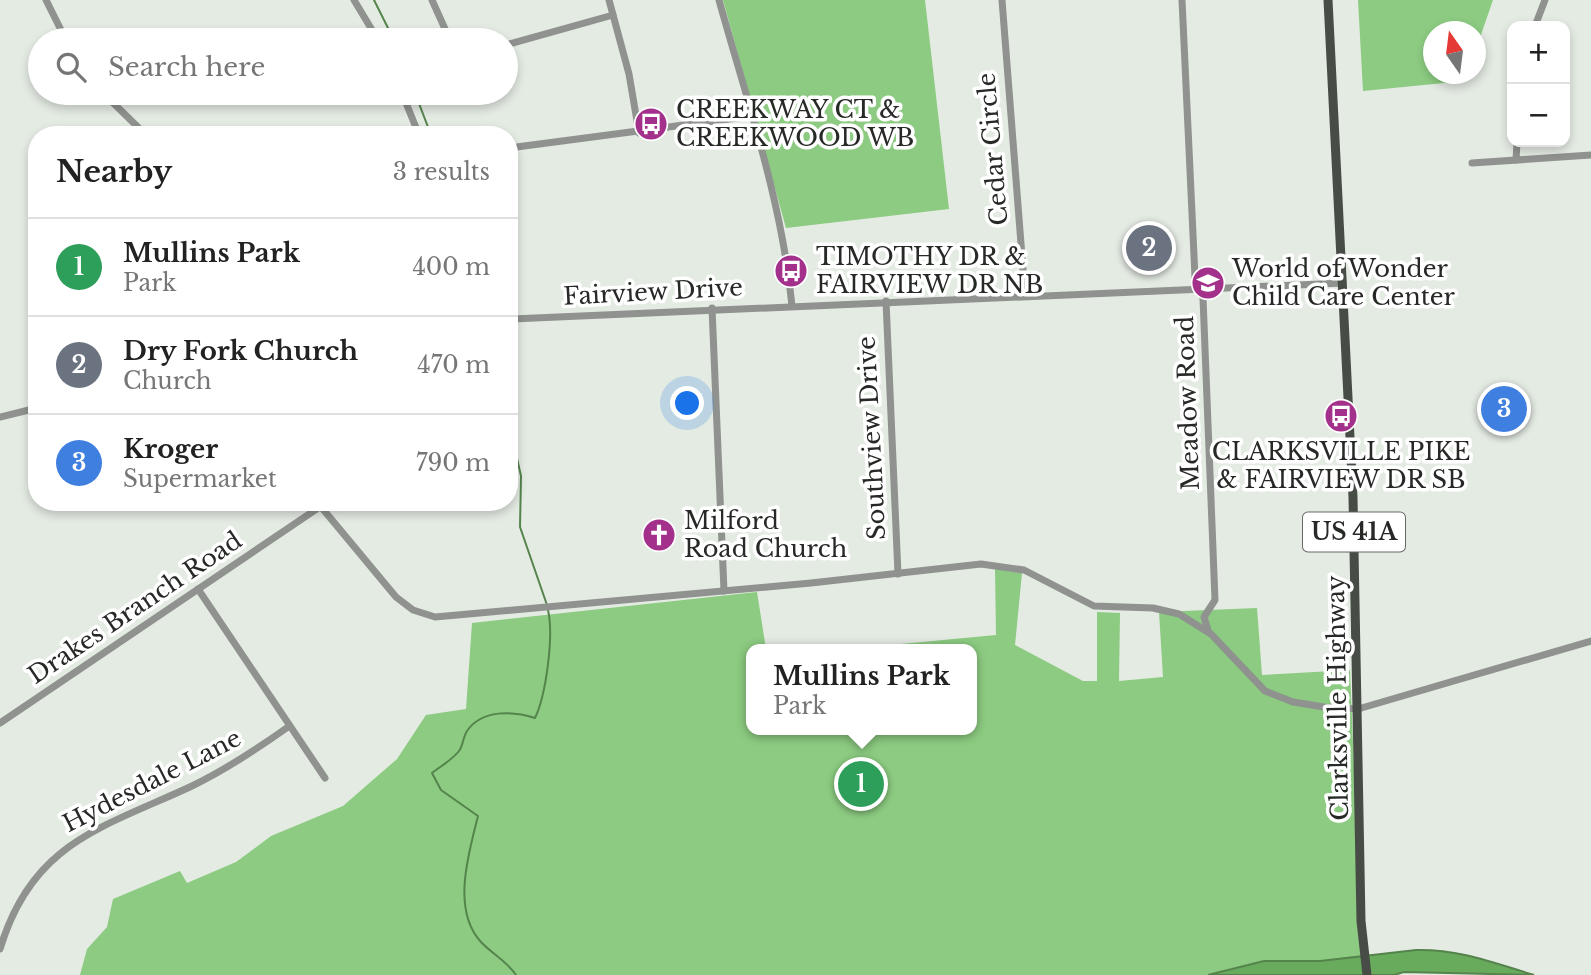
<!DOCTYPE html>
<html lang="en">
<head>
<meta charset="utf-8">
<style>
	:root { --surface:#fff; --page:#f2f2f2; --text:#222; --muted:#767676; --line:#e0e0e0; --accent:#2563eb }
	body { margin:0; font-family:"Libre Baskerville",serif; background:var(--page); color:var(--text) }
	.controls { position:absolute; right:21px; top:21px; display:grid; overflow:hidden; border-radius:14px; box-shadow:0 4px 10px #0003 }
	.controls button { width:63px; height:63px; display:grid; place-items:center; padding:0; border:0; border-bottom:2px solid var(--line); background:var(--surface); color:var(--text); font:35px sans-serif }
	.compass { position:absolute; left:1423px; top:21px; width:63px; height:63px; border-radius:50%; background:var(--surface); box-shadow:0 4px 10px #0003; rotate:346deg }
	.you { position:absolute; left:688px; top:404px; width:24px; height:24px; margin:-18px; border:5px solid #fff; border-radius:50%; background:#1a73e8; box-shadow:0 0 0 10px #1a73e833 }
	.badge { display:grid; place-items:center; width:46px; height:46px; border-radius:50%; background:var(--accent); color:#fff; font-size:23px; font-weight:700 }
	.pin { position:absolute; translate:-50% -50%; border:4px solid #fff; box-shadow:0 2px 7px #0006 }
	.popup { position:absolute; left:746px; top:644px; width:231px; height:91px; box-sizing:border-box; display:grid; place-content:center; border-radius:14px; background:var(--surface); filter:drop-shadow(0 2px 5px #0005); font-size:23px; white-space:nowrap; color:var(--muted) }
	.popup b { font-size:26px; color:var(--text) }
	.popup::after { content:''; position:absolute; left:50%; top:100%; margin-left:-14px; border:14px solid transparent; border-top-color:var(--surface) }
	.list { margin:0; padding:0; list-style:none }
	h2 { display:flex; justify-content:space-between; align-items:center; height:91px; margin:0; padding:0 28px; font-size:30px }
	h2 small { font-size:23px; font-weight:400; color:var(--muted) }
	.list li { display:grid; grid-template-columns:46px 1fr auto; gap:21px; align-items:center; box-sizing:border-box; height:98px; padding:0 28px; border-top:2px solid var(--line) }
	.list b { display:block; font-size:26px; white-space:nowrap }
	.list p { margin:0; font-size:23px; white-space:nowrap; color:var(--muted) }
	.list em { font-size:23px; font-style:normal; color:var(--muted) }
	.icon { flex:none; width:38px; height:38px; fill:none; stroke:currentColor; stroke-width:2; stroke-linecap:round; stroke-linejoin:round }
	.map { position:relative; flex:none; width:1591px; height:975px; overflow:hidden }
	.search { position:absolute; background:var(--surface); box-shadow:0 4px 10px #0003; left:28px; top:28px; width:490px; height:77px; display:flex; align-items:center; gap:18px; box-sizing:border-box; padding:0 24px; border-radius:38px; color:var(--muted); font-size:26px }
	.panel { position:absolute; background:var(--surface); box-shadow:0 4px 10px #0003; left:28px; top:126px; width:490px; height:385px; border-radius:28px }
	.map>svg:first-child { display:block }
</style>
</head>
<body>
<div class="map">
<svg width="1591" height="975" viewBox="0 0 1591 975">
	<rect width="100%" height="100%" fill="#e4ebe3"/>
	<g fill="#8ccb81">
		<path d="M 723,0 L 925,0 L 949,209 L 786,228 Z"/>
		<path d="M 1358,0 L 1493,0 L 1476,49 L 1476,32 L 1434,32 L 1434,74 L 1467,74 L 1464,81 L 1363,91 Z"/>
		<path d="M 995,569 L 1022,573 L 1015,645 L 1083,681 L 1097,681 L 1097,612 L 1120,613 L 1119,681 L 1163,677 L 1159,612 L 1257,608 L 1262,675 L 1350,670 L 1362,962 L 1229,975 L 80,975 L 87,949 L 107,927 L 113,899 L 180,871 L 187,883 L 236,862 L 271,836 L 343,806 L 397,759 L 426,715 L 466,709 L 472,623 L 757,592 L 766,649 L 751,649 L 751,730 L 971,730 L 971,649 L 848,649 L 996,635 Z"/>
	</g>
	<path fill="#68ab5d" stroke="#54844c" stroke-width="2" d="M 1416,950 C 1459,949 1494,963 1534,975 L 1404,972 L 1394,975 L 1208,975 L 1264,961 L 1320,961 Z"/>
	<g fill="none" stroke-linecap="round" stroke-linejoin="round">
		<g stroke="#54844c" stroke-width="2">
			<path d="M 374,0 L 394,40"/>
			<path d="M 415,93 L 431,135"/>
			<path d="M 509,395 L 511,432 L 521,476 L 520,527 L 547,605"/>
			<path d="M 516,975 C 506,960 492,954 481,942 C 451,910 469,852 478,816 L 441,790 L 432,773 C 441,766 452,760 459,751 C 463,746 463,737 467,731 C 482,709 513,711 535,718 C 546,695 554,636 548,610"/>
		</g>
		<g stroke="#8f928e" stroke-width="7">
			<path d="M 46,0 L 66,40"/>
			<path d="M 354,0 L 378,40"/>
			<path d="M 432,0 L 450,40"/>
			<path d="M 609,0 L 629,74 L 639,133"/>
			<path d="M 719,0 C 747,101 782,201 792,306"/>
			<path d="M 1002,0 L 1025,295"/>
			<path d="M 1182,0 L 1195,277 L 1203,298 L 1215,600 L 1204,617 L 1208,630"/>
			<path d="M 1535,26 L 1545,0"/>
			<path d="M 506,45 L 613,15"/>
			<path d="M 103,93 L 146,135"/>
			<path d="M 402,93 L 419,135"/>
			<path d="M 509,148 L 752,116"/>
			<path d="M 1516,160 L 1517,142"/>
			<path d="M 1472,163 L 1591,155"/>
			<path d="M 886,301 L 898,574"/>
			<path d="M 712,308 L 724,591"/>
			<path d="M 512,319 L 1343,283"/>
			<path d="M 0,417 L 37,408"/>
			<path d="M 317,502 L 396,597 L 413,610 L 435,617 L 811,583 L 981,564 L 1024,570 L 1094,606 L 1153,608 L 1179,614 L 1211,634 L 1265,691 L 1293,702 L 1324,707 L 1358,709 L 1591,641"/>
			<path d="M 198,589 L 325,778"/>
			<path d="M 0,723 L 327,502"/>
			<path d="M 0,949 C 32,842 102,828 192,786 C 227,769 257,749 288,727"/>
		</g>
		<path stroke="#474c46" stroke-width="9" d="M 1328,0 L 1353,497 L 1361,921 L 1367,975"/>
	</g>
	<defs>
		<symbol id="bus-disc" viewBox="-11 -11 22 22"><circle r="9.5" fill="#a3308b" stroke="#fff"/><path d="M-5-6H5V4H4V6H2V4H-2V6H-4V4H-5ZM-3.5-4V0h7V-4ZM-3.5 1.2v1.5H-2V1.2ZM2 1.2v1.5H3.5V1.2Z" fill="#fff"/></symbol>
		<symbol id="school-disc" viewBox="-11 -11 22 22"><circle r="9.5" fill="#a3308b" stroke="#fff"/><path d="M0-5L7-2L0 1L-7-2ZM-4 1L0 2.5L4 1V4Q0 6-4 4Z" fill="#fff"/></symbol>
		<symbol id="church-disc" viewBox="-11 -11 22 22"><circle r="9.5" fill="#a3308b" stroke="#fff"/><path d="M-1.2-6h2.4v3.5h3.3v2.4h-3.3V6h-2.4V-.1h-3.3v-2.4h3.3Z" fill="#fff"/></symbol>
	</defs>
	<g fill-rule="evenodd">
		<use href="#bus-disc" x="632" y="105" width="38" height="38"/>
		<use href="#bus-disc" x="772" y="252" width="38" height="38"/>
		<use href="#school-disc" x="1189" y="264" width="38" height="38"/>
		<use href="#bus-disc" x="1322" y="397" width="38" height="38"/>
		<use href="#church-disc" x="640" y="516" width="38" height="38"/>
	</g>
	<g text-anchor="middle" stroke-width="7" stroke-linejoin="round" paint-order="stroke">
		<rect fill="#fff" stroke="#676966" stroke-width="2" x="1303" y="512.5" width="102" height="39" rx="5"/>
		<g font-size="23" font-weight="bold" fill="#262925">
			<text x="1354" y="540">US 41A</text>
		</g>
		<g font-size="24" fill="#262925" stroke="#fff" text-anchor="start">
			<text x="676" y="118">CREEKWAY CT &amp;<tspan x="676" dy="28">CREEKWOOD WB</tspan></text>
			<text x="816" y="265">TIMOTHY DR &amp;<tspan x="816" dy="28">FAIRVIEW DR NB</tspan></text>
			<text x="1232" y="277">World of Wonder<tspan x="1232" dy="28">Child Care Center</tspan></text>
			<text x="1341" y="460" text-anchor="middle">CLARKSVILLE PIKE<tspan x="1341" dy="28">&amp; FAIRVIEW DR SB</tspan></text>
			<text x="684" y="529">Milford<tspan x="684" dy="28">Road Church</tspan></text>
		</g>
		<g font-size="24" fill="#262925" stroke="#fff">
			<text transform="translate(993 149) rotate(-95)" y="8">Cedar Circle</text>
			<text transform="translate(653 292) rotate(-3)" y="8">Fairview Drive</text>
			<text transform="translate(1188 403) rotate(-92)" y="8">Meadow Road</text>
			<text transform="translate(872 438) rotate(-93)" y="8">Southview Drive</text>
			<text transform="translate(135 608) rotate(-34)" y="8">Drakes Branch Road</text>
			<text transform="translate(1338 698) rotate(-91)" y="8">Clarksville Highway</text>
			<text transform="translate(152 781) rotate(-27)" y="8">Hydesdale Lane</text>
		</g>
	</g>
</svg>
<div class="controls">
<button>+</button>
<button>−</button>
</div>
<svg class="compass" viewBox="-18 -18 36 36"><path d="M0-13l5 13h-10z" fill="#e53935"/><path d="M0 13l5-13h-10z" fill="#767676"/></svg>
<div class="you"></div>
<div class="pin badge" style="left:861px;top:784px;background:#2e9e5b">1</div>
<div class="popup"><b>Mullins Park</b>Park</div>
<div class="pin badge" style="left:1149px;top:248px;background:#6b7280">2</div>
<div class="pin badge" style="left:1504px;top:409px;background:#3f7fe0">3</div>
<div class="search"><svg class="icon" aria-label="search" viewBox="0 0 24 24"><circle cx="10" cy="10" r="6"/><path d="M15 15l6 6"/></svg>Search here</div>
<section class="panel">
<h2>Nearby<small>3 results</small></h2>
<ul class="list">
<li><span class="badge" style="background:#2e9e5b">1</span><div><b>Mullins Park</b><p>Park</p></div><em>400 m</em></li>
<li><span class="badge" style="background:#6b7280">2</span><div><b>Dry Fork Church</b><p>Church</p></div><em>470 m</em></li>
<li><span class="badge" style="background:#3f7fe0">3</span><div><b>Kroger</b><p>Supermarket</p></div><em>790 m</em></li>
</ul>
</section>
</div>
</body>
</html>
